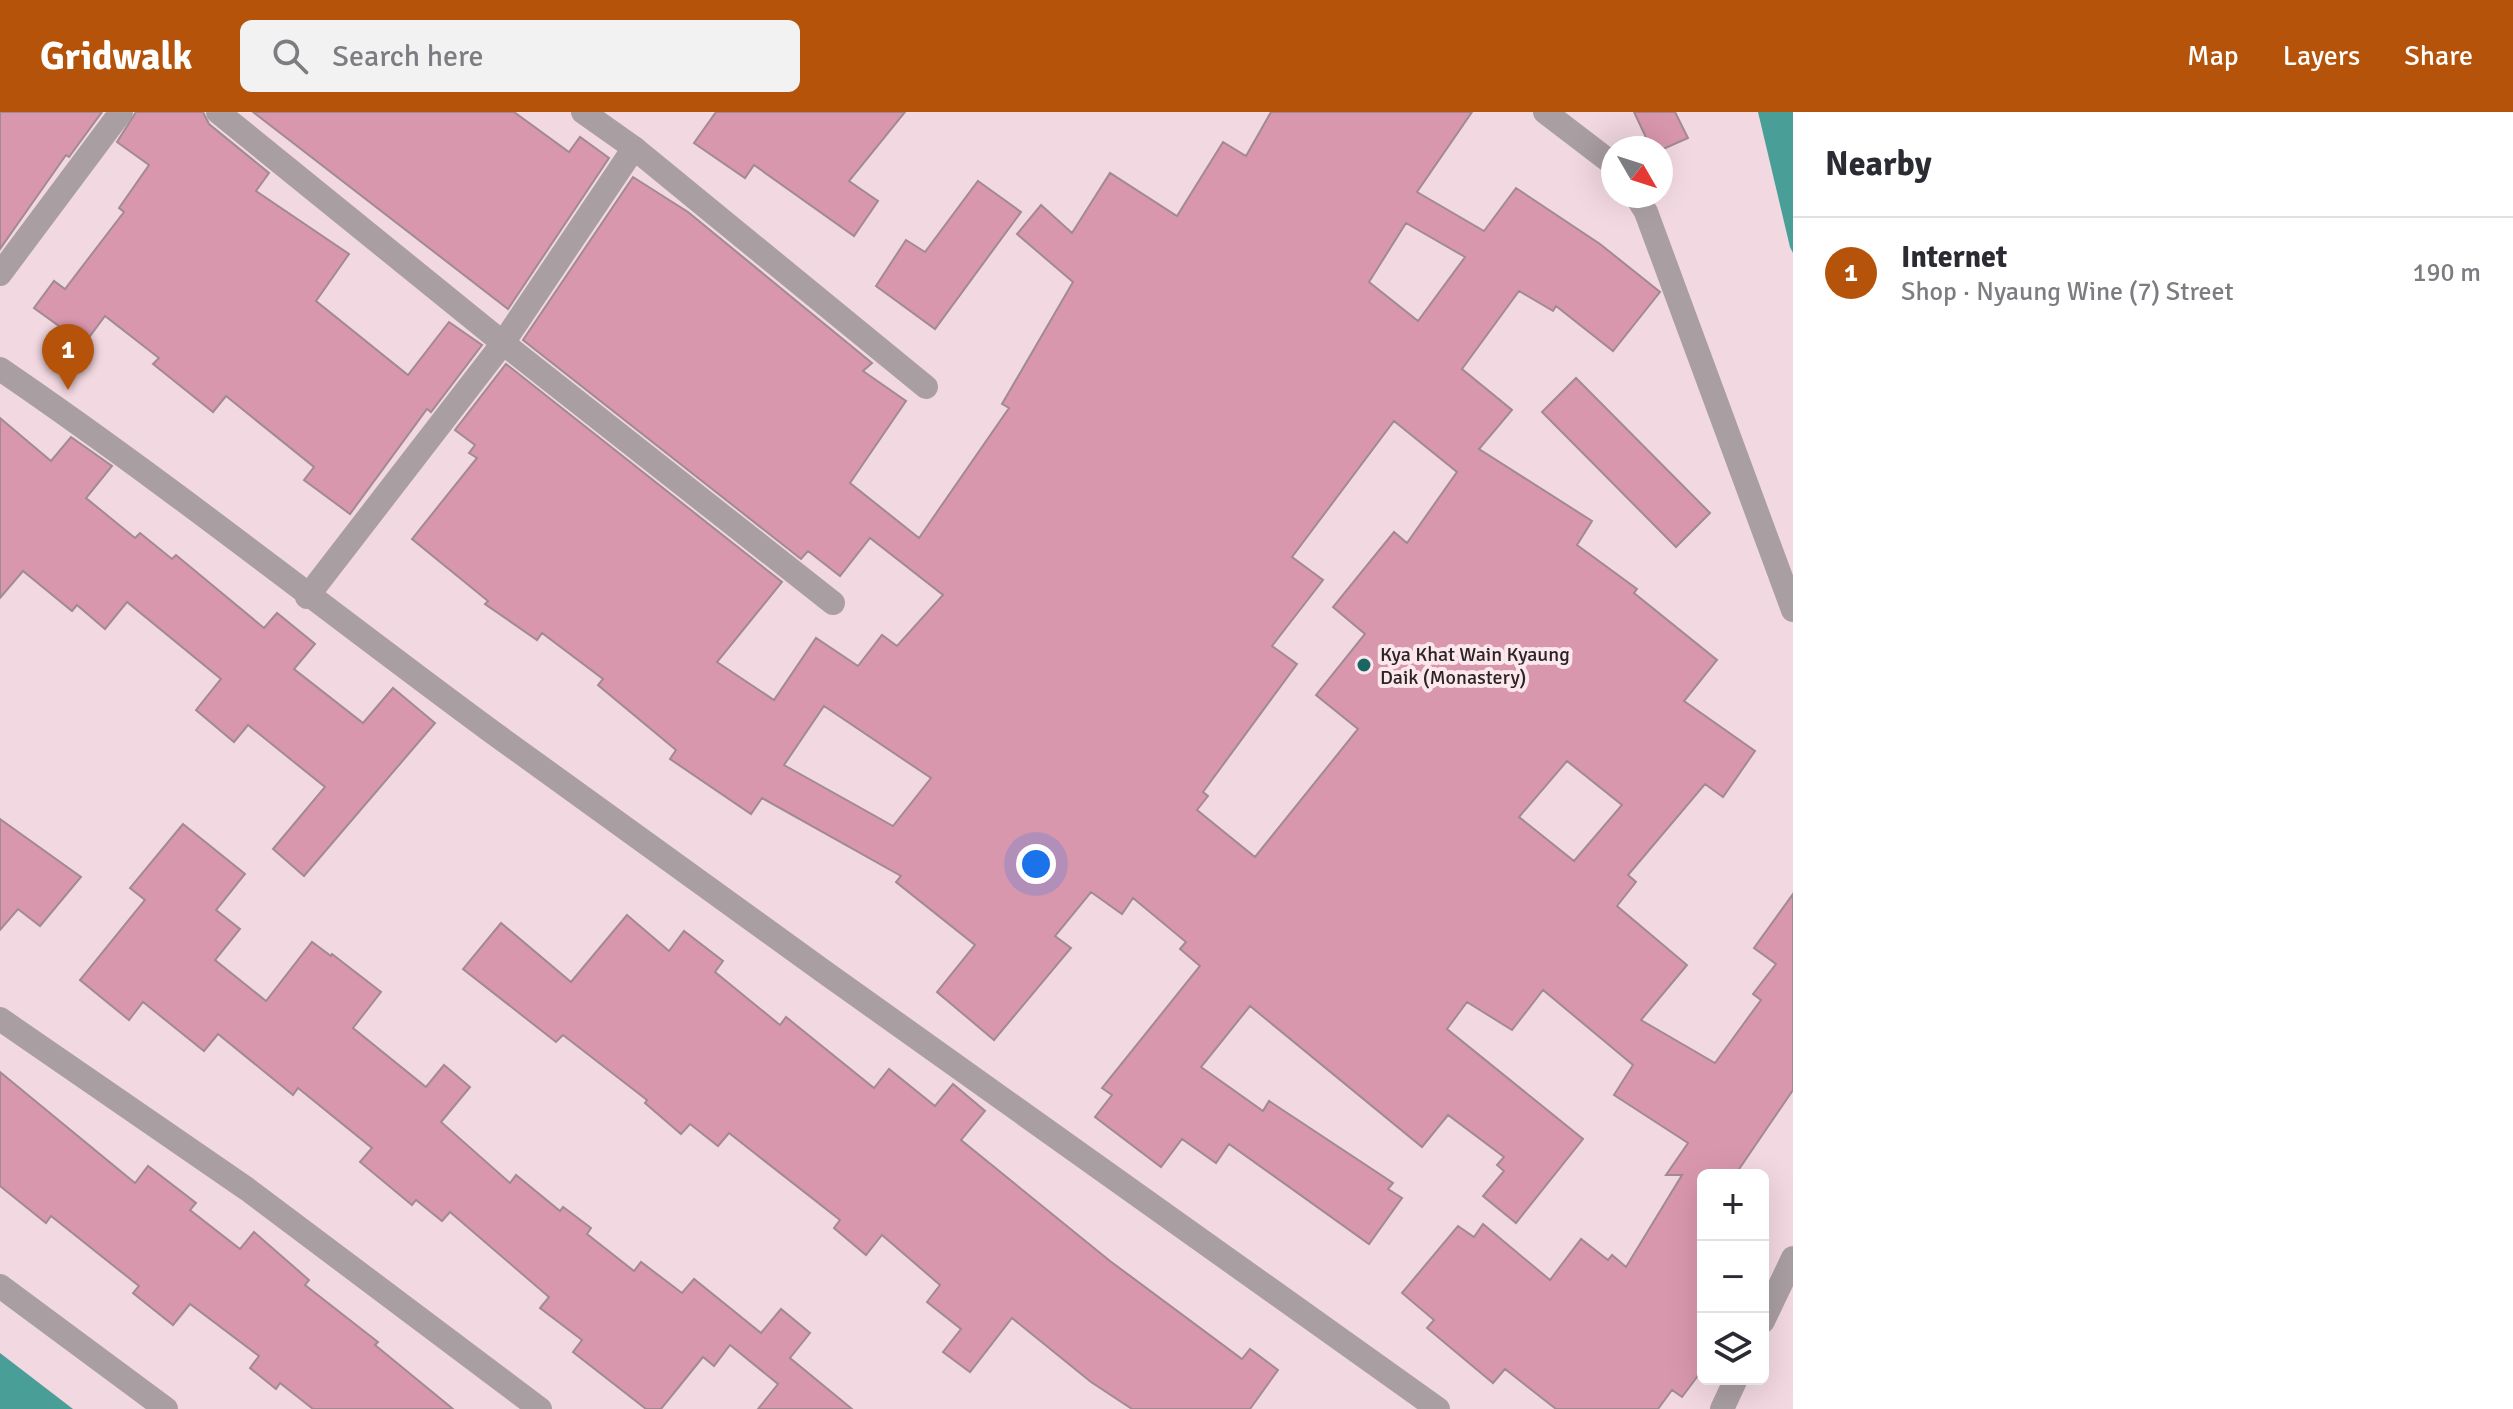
<!DOCTYPE html>
<html lang="en">
<head>
<meta charset="utf-8">
<style>
	:root { --surface:#fff; --page:#f2f2f3; --text:#2b2b33; --muted:#7c7c81; --line:#e1e1e2; --accent:#b45309 }
	body { margin:0; font-family:Signika,sans-serif; background:var(--page); color:var(--text) }
	.controls { position:absolute; right:24px; bottom:24px; display:grid; overflow:hidden; border-radius:12px; box-shadow:0 8px 32px #0002 }
	.controls button { width:72px; height:72px; display:grid; place-items:center; padding:0; border:0; border-bottom:2px solid var(--line); background:var(--surface); color:var(--text); font:40px sans-serif }
	.compass { position:absolute; left:1601px; top:24px; width:72px; height:72px; border-radius:50%; background:var(--surface); box-shadow:0 8px 32px #0002; rotate:129deg }
	.you { position:absolute; left:1036px; top:752px; width:28px; height:28px; margin:-20px; border:6px solid #fff; border-radius:50%; background:#1a73e8; box-shadow:0 0 0 12px #1a73e833 }
	.badge { display:grid; place-items:center; width:52px; height:52px; border-radius:50%; background:var(--accent); color:#fff; font-size:26px; font-weight:700 }
	.pin { position:absolute; translate:-50% -66px; filter:drop-shadow(0 2px 4px #0008) }
	.pin::after { content:''; position:absolute; top:42px; width:28px; height:24px; background:inherit; clip-path:polygon(0 0,100% 0,50% 100%) }
	.list { margin:0; padding:0; list-style:none }
	h2 { display:flex; justify-content:space-between; align-items:center; height:104px; margin:0; padding:0 32px; font-size:34px }
	h2 small { font-size:26px; font-weight:400; color:var(--muted) }
	.list li { display:grid; grid-template-columns:52px 1fr auto; gap:24px; align-items:center; box-sizing:border-box; height:112px; padding:0 32px; border-top:2px solid var(--line) }
	.list b { display:block; font-size:30px; white-space:nowrap }
	.list p { margin:0; font-size:26px; white-space:nowrap; color:var(--muted) }
	.list em { font-size:26px; font-style:normal; color:var(--muted) }
	.icon { flex:none; width:44px; height:44px; fill:none; stroke:currentColor; stroke-width:2; stroke-linecap:round; stroke-linejoin:round }
	.map { position:relative; flex:none; width:1793px; height:1297px; overflow:hidden }
	header { display:flex; align-items:center; gap:48px; box-sizing:border-box; height:112px; padding:0 40px; background:var(--accent); color:#fff }
	header strong { font-size:38px }
	nav { display:flex; gap:44px; margin-inline-start:auto; font-size:28px }
	.search { width:560px; height:72px; background:var(--page); display:flex; align-items:center; gap:20px; box-sizing:border-box; padding:0 28px; border-radius:12px; color:var(--muted); font-size:30px }
	main { display:flex }
	aside { flex:1; background:var(--surface) }
	.map>svg:first-child { display:block }
</style>
</head>
<body>
<header>
<strong>Gridwalk</strong>
<div class="search"><svg class="icon" aria-label="search" viewBox="0 0 24 24"><circle cx="10" cy="10" r="6"/><path d="M15 15l6 6"/></svg>Search here</div>
<nav><a>Map</a><a>Layers</a><a>Share</a></nav>
</header>
<main>
<div class="map">
<svg width="1793" height="1297" viewBox="0 0 1793 1297">
	<rect width="100%" height="100%" fill="#f2d8e0"/>
	<g fill="#499f97">
		<path d="M 1758,0 L 1793,0 L 1793,141 L 1790,135 Z"/>
		<path d="M 0,1241 L 73,1297 L 0,1297 Z"/>
	</g>
	<g fill="#d997ad" stroke="#a18a91" stroke-width="2" fill-rule="evenodd">
		<path d="M 0,0 L 102,0 L 69,45 L 66,43 L 0,137 Z"/>
		<path d="M 136,0 L 203,0 L 209,12 L 269,61 L 256,79 L 349,142 L 316,189 L 408,263 L 449,210 L 482,233 L 431,300 L 427,297 L 350,402 L 304,368 L 314,355 L 226,284 L 213,300 L 153,252 L 159,246 L 105,204 L 84,232 L 34,196 L 54,169 L 65,177 L 124,100 L 119,96 L 149,53 L 117,30 Z"/>
		<path d="M 253,0 L 514,0 L 569,40 L 580,25 L 609,46 L 508,197 Z"/>
		<path d="M 716,0 L 905,0 L 849,69 L 878,89 L 854,124 L 754,53 L 745,66 L 694,31 Z"/>
		<path d="M 1271,0 L 1472,0 L 1417,80 L 1484,119 L 1516,76 L 1600,132 L 1660,180 L 1613,239 L 1556,194 L 1553,199 L 1519,179 L 1462,257 L 1512,298 L 1479,337 L 1592,409 L 1577,433 L 1637,477 L 1634,481 L 1717,548 L 1684,589 L 1755,639 L 1723,685 L 1705,672 L 1628,763 L 1636,770 L 1617,794 L 1687,853 L 1641,908 L 1715,951 L 1761,888 L 1753,882 L 1776,852 L 1754,836 L 1793,782 L 1793,978 L 1735,1063 L 1703,1063 L 1703,1257 L 1682,1285 L 1672,1278 L 1658,1297 L 1556,1297 L 1505,1257 L 1493,1271 L 1427,1216 L 1434,1208 L 1402,1181 L 1458,1114 L 1474,1125 L 1483,1112 L 1550,1168 L 1581,1127 L 1608,1148 L 1612,1143 L 1626,1155 L 1682,1063 L 1666,1063 L 1688,1031 L 1614,983 L 1633,953 L 1543,878 L 1512,918 L 1467,890 L 1447,917 L 1583,1027 L 1516,1111 L 1483,1084 L 1504,1059 L 1497,1053 L 1504,1045 L 1448,1003 L 1422,1035 L 1250,894 L 1201,955 L 1263,999 L 1269,989 L 1393,1071 L 1388,1077 L 1402,1086 L 1369,1132 L 1229,1032 L 1216,1051 L 1182,1027 L 1161,1055 L 1095,1005 L 1112,983 L 1102,976 L 1200,854 L 1180,837 L 1186,830 L 1133,786 L 1122,802 L 1091,780 L 1055,824 L 1071,836 L 994,928 L 937,880 L 975,833 L 896,770 L 901,764 L 762,686 L 751,702 L 670,647 L 676,638 L 598,573 L 603,567 L 542,521 L 537,528 L 485,492 L 488,489 L 412,427 L 477,346 L 469,341 L 475,333 L 455,318 L 506,252 L 782,470 L 717,550 L 774,588 L 816,526 L 858,554 L 882,523 L 897,534 L 943,483 L 870,426 L 840,464 L 808,439 L 801,447 L 523,228 L 633,65 L 688,100 L 872,251 L 863,259 L 906,289 L 850,371 L 919,426 L 1009,296 L 1002,292 L 1073,170 L 1017,122 L 1041,93 L 1072,121 L 1110,61 L 1177,104 L 1223,30 L 1246,44 ZM 1406,111 L 1465,145 L 1418,209 L 1369,170 ZM 1394,309 L 1457,360 L 1407,431 L 1394,420 L 1333,495 L 1365,522 L 1316,583 L 1358,617 L 1255,745 L 1197,698 L 1208,684 L 1203,680 L 1297,552 L 1272,534 L 1323,468 L 1292,445 ZM 824,594 L 931,666 L 893,714 L 784,653 ZM 1567,649 L 1622,693 L 1574,749 L 1519,705 Z"/>
		<path d="M 1634,0 L 1675,0 L 1688,26 L 1661,38 L 1651,36 Z"/>
		<path d="M 978,69 L 1021,100 L 935,217 L 876,174 L 906,128 L 925,140 Z"/>
		<path d="M 1576,266 L 1710,401 L 1676,435 L 1542,300 Z"/>
		<path d="M 0,306 L 51,349 L 71,325 L 112,354 L 86,386 L 135,426 L 140,421 L 172,447 L 176,443 L 264,516 L 277,501 L 315,532 L 294,557 L 363,611 L 393,576 L 435,611 L 304,764 L 273,737 L 325,675 L 248,613 L 234,630 L 196,598 L 221,567 L 127,490 L 105,517 L 77,493 L 72,499 L 23,459 L 0,486 Z"/>
		<path d="M 0,707 L 81,765 L 40,814 L 18,797 L 0,818 Z"/>
		<path d="M 183,712 L 245,762 L 216,798 L 240,817 L 215,848 L 266,889 L 312,830 L 331,844 L 332,842 L 381,880 L 353,916 L 426,975 L 444,953 L 470,975 L 441,1010 L 510,1071 L 516,1063 L 560,1099 L 563,1095 L 591,1116 L 587,1122 L 634,1159 L 641,1150 L 682,1181 L 694,1167 L 761,1221 L 781,1197 L 810,1221 L 790,1246 L 852,1297 L 758,1297 L 778,1272 L 730,1233 L 714,1254 L 703,1245 L 661,1297 L 646,1297 L 573,1240 L 582,1228 L 540,1196 L 549,1185 L 450,1100 L 442,1109 L 416,1088 L 412,1093 L 360,1050 L 372,1036 L 298,976 L 293,983 L 218,922 L 204,939 L 143,890 L 129,908 L 80,868 L 145,788 L 130,776 Z"/>
		<path d="M 627,803 L 669,839 L 684,819 L 723,849 L 715,860 L 780,913 L 786,905 L 874,976 L 889,957 L 935,994 L 953,972 L 985,999 L 961,1028 L 1110,1149 L 1242,1247 L 1250,1237 L 1278,1258 L 1250,1297 L 1132,1297 L 1091,1270 L 1012,1206 L 970,1260 L 943,1240 L 961,1217 L 927,1190 L 940,1173 L 882,1123 L 866,1143 L 834,1116 L 840,1108 L 729,1021 L 718,1034 L 690,1012 L 681,1022 L 645,991 L 647,988 L 563,923 L 556,930 L 463,857 L 501,811 L 571,870 Z"/>
		<path d="M 0,960 L 135,1071 L 148,1054 L 196,1091 L 190,1098 L 240,1137 L 254,1120 L 309,1168 L 305,1173 L 378,1230 L 375,1233 L 453,1297 L 313,1297 L 280,1271 L 276,1277 L 250,1256 L 259,1244 L 190,1192 L 173,1213 L 133,1181 L 139,1174 L 51,1104 L 46,1111 L 0,1074 Z"/>
	</g>
	<g fill="none" stroke-linecap="round" stroke-linejoin="round">
		<g stroke="#a99ea2" stroke-width="24">
			<path d="M 218,0 L 503,231 L 833,491"/>
			<path d="M 1545,0 L 1613,52"/>
			<path d="M 634,36 L 926,275"/>
			<path d="M 1636,84 L 1646,100 L 1793,498"/>
			<path d="M 0,162 L 121,0"/>
			<path d="M 0,257 C 167,371 325,497 488,617 C 803,846 1120,1072 1438,1297"/>
			<path d="M 307,485 L 503,231 L 634,36 L 583,0"/>
			<path d="M 0,907 L 247,1077 L 540,1297"/>
			<path d="M 0,1174 L 166,1297"/>
			<path d="M 1763,1209 L 1793,1146"/>
			<path d="M 1722,1297 L 1736,1267"/>
		</g>
	</g>
	<circle fill="#1a6660" stroke="#fce7ed" stroke-width="3" cx="1364" cy="553" r="8"/>
	<g text-anchor="middle" stroke-width="8" stroke-linejoin="round" paint-order="stroke">
		<g font-size="20" fill="#2c2326" stroke="#fce7ed" text-anchor="start">
			<text x="1380" y="549">Kya Khat Wain Kyaung<tspan x="1380" dy="23">Daik (Monastery)</tspan></text>
		</g>
	</g>
</svg>
<div class="controls">
<button>+</button>
<button>−</button>
<button><svg class="icon" aria-label="layers" viewBox="0 0 24 24"><path d="M12 4l9 5-9 5-9-5zM3 14l9 5 9-5"/></svg></button>
</div>
<svg class="compass" viewBox="-18 -18 36 36"><path d="M0-13l5 13h-10z" fill="#e53935"/><path d="M0 13l5-13h-10z" fill="#7c7c81"/></svg>
<div class="you"></div>
<div class="pin badge" style="left:68px;top:278px">1</div>
</div>
<aside>
<h2>Nearby<small></small></h2>
<ul class="list">
<li><span class="badge">1</span><div><b>Internet</b><p>Shop · Nyaung Wine (7) Street</p></div><em>190 m</em></li>
</ul>
</aside>
</main>
</body>
</html>
